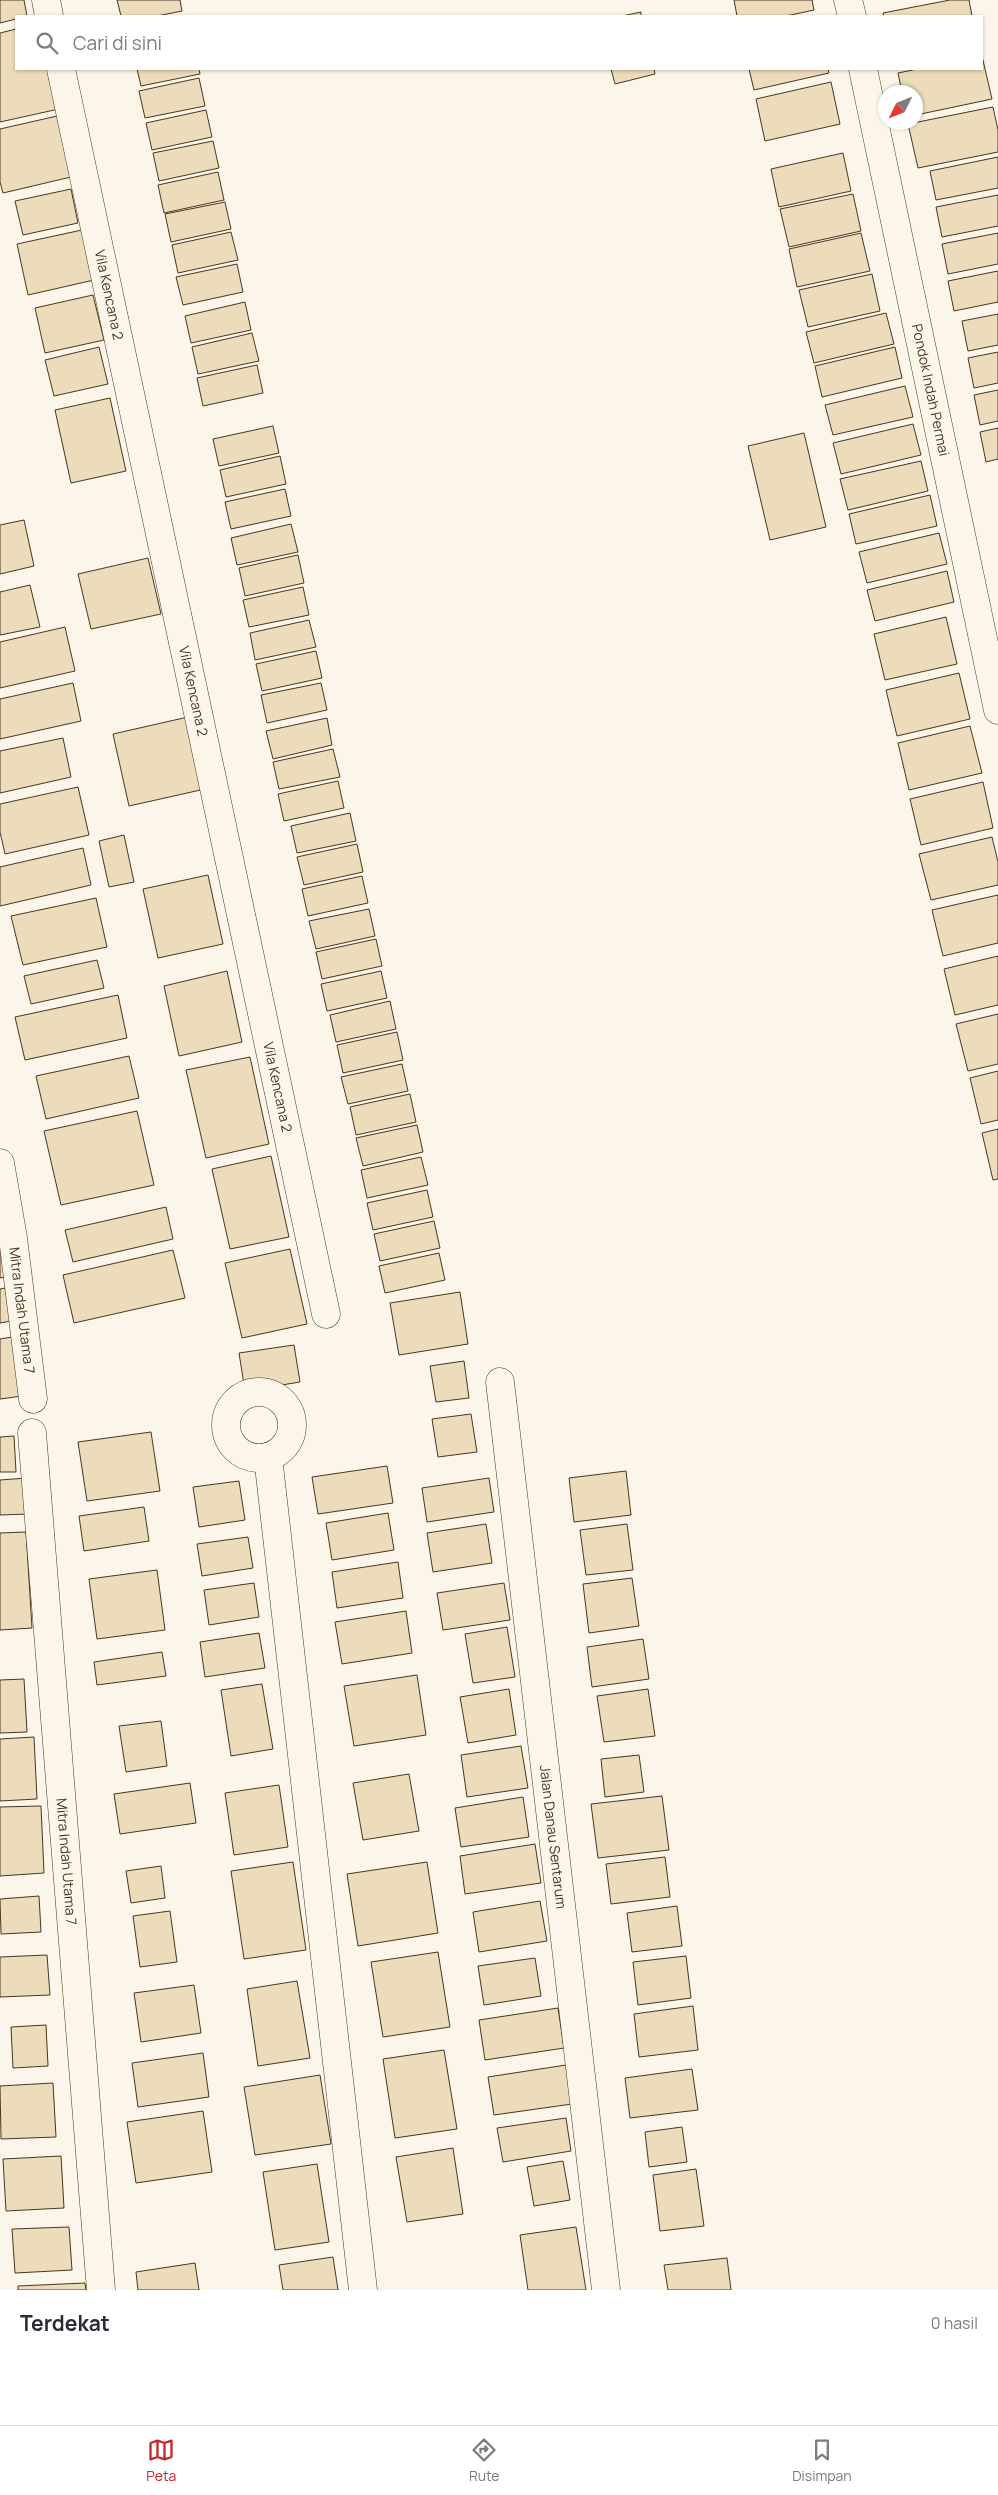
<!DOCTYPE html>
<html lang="id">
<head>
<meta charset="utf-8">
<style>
	:root { --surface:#fff; --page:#f7f7f7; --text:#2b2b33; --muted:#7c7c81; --line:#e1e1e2; --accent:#c62828 }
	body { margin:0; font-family:Manrope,sans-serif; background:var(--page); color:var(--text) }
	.compass { position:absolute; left:878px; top:85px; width:45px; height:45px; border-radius:50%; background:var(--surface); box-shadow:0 1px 4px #0004; rotate:227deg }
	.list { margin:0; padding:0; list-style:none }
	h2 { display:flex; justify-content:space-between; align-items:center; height:65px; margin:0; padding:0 20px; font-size:21px }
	h2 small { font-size:16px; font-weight:400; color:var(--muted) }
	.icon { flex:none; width:28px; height:28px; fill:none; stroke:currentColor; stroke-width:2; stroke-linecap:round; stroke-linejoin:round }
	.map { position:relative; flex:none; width:998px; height:2290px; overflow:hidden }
	.search { position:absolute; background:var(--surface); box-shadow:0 1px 4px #0004; left:15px; right:15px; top:15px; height:55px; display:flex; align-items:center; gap:12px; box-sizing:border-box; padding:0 18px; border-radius:0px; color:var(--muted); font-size:19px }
	.sheet { height:135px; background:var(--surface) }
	nav { display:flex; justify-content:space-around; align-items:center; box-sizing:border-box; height:70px; border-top:1px solid var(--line); background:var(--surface); font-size:14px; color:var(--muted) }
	nav a { display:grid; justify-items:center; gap:2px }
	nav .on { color:var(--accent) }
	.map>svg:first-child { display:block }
</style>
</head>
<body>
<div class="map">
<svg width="998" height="2290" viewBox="0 0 998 2290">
	<rect width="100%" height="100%" fill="#fbf6e9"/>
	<g fill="#ecdcbc" stroke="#4a3520">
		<path d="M 0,0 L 24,0 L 27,16 L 16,16 L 16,19 L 0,23 Z"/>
		<path d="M 117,0 L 180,0 L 182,11 L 157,16 L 121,16 Z"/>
		<path d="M 734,0 L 812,0 L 814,10 L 786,16 L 737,16 Z"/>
		<path d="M 950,0 L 969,0 L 972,16 L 884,16 L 883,13 Z"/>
		<path d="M 641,12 L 641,16 L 622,16 Z"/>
		<path d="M 16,29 L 16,69 L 59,69 L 68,107 L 0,122 L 0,33 Z"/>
		<path d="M 982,56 L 992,99 L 916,115 L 916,92 L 902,92 L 898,73 L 917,69 L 982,69 Z"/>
		<path d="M 137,69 L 199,69 L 200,74 L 141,86 Z"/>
		<path d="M 611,69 L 654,69 L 655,74 L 615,84 Z"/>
		<path d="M 749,69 L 828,69 L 829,73 L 754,90 Z"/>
		<path d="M 199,78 L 205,106 L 145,118 L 139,91 Z"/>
		<path d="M 831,82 L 840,124 L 765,141 L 756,99 Z"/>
		<path d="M 993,107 L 998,130 L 998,152 L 918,168 L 908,124 Z"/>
		<path d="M 206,110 L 212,137 L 152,150 L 146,123 Z"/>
		<path d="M 57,116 L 71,177 L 3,193 L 0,182 L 0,129 Z"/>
		<path d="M 213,141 L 219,168 L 159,181 L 153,153 Z"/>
		<path d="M 843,153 L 851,191 L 779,207 L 771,169 Z"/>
		<path d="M 998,157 L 998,188 L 936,200 L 930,171 Z"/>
		<path d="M 218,172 L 224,200 L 164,213 L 158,185 Z"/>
		<path d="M 71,189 L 78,223 L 23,235 L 15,201 Z"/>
		<path d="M 853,194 L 861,231 L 789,247 L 780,209 Z"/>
		<path d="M 998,195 L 998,226 L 942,237 L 936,207 Z"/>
		<path d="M 225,202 L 231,229 L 171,242 L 165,214 Z"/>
		<path d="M 82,230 L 94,280 L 28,295 L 17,244 Z"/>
		<path d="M 231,232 L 238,260 L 178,273 L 172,245 Z"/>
		<path d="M 861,233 L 870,271 L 797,287 L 789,249 Z"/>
		<path d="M 998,233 L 998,264 L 948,274 L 942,244 Z"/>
		<path d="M 237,264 L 243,292 L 183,305 L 176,277 Z"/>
		<path d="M 998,271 L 998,302 L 954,311 L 948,281 Z"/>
		<path d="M 872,274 L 880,311 L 808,327 L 799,290 Z"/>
		<path d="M 93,295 L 104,340 L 45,353 L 35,308 Z"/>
		<path d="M 245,302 L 251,330 L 191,343 L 185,316 Z"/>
		<path d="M 886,313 L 894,344 L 814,363 L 806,332 Z"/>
		<path d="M 998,314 L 998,345 L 968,351 L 962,321 Z"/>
		<path d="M 252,333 L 259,361 L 198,374 L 192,347 Z"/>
		<path d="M 99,347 L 108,384 L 54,396 L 45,360 Z"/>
		<path d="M 895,347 L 902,378 L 822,397 L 815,366 Z"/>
		<path d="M 998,352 L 998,383 L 974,388 L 968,358 Z"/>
		<path d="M 257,365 L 263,393 L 203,406 L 197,378 Z"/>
		<path d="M 905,386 L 913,417 L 833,435 L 825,405 Z"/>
		<path d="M 998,390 L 998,421 L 980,425 L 974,395 Z"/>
		<path d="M 110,398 L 126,471 L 71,483 L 55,410 Z"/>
		<path d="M 913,424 L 921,455 L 841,474 L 833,443 Z"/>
		<path d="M 273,426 L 279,453 L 219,466 L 213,439 Z"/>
		<path d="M 998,428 L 998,459 L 986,462 L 980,432 Z"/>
		<path d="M 804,433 L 826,527 L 770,540 L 748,446 Z"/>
		<path d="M 280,456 L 286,484 L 226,497 L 220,470 Z"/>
		<path d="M 921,461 L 928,491 L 848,510 L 840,479 Z"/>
		<path d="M 285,489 L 291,516 L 231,529 L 225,502 Z"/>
		<path d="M 930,495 L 937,526 L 856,544 L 849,514 Z"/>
		<path d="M 24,520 L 34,566 L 0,574 L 0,525 Z"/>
		<path d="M 291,524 L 298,552 L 237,565 L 231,538 Z"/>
		<path d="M 939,533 L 947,564 L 867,583 L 859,552 Z"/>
		<path d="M 298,555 L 304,583 L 245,596 L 239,568 Z"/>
		<path d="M 148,558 L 161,614 L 91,629 L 78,574 Z"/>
		<path d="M 947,571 L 954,602 L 875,621 L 867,590 Z"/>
		<path d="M 30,585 L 40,627 L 0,635 L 0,592 Z"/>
		<path d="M 303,587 L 309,615 L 249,627 L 243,600 Z"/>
		<path d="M 946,617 L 957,664 L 885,680 L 874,634 Z"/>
		<path d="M 309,620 L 316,647 L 255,660 L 250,633 Z"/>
		<path d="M 65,627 L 75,671 L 0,688 L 0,642 Z"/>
		<path d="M 316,651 L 322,678 L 262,691 L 256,664 Z"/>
		<path d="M 959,673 L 970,719 L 897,736 L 886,690 Z"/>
		<path d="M 73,683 L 81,721 L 0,739 L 0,699 Z"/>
		<path d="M 321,683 L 327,710 L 267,723 L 261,695 Z"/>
		<path d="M 188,717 L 205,789 L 129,806 L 113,734 Z"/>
		<path d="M 327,718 L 332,745 L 273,759 L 266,731 Z"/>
		<path d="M 970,726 L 982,773 L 909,790 L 898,743 Z"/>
		<path d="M 63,738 L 71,777 L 0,793 L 0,751 Z"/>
		<path d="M 333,749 L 340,777 L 279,789 L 273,762 Z"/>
		<path d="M 338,781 L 344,808 L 284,821 L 278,794 Z"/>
		<path d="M 983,782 L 993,828 L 921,845 L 910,799 Z"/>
		<path d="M 78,787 L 89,835 L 5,854 L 0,832 L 0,804 Z"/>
		<path d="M 350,813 L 356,841 L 297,853 L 291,826 Z"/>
		<path d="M 124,835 L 134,882 L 109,887 L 99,841 Z"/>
		<path d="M 992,837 L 998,862 L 998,885 L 931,900 L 919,854 Z"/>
		<path d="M 357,844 L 363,872 L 304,885 L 297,857 Z"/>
		<path d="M 83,848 L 91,885 L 0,906 L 0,867 Z"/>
		<path d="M 208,875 L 223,944 L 158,958 L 143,889 Z"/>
		<path d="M 362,876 L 368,903 L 308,916 L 302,889 Z"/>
		<path d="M 998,895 L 998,943 L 943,956 L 932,910 Z"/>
		<path d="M 96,898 L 107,947 L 23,965 L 11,916 Z"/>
		<path d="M 369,909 L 375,936 L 316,949 L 309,921 Z"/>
		<path d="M 376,939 L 382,966 L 322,979 L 316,952 Z"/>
		<path d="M 998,956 L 998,1005 L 955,1015 L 944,969 Z"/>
		<path d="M 97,960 L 104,988 L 31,1004 L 24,976 Z"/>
		<path d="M 227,971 L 242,1042 L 179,1056 L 164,986 Z"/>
		<path d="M 381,971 L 387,998 L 327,1011 L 321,984 Z"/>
		<path d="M 118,995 L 127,1038 L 25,1060 L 15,1017 Z"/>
		<path d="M 390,1001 L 396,1029 L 336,1042 L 330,1015 Z"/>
		<path d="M 998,1014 L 998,1064 L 968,1071 L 956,1024 Z"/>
		<path d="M 397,1032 L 403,1060 L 343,1073 L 337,1045 Z"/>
		<path d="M 129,1056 L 139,1098 L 46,1119 L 36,1076 Z"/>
		<path d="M 250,1057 L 269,1144 L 206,1158 L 186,1070 Z"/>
		<path d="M 402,1064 L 408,1091 L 348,1104 L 341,1077 Z"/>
		<path d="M 998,1071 L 998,1120 L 981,1124 L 970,1078 Z"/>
		<path d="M 410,1094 L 416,1122 L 356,1135 L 350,1107 Z"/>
		<path d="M 137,1111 L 154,1185 L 61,1205 L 44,1131 Z"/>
		<path d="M 417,1125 L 423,1152 L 363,1166 L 356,1138 Z"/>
		<path d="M 998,1129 L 998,1179 L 993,1180 L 982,1133 Z"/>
		<path d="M 271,1156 L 289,1237 L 230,1249 L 212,1169 Z"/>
		<path d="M 421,1157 L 428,1185 L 367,1198 L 361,1170 Z"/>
		<path d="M 427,1190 L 433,1217 L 373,1230 L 367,1203 Z"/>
		<path d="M 166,1207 L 173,1239 L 73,1262 L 65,1230 Z"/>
		<path d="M 434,1221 L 440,1248 L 380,1261 L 374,1234 Z"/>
		<path d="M 7,1244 L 12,1276 L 0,1278 L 0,1245 Z"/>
		<path d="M 290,1249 L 307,1324 L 242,1338 L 225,1263 Z"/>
		<path d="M 173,1250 L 185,1298 L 74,1323 L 63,1275 Z"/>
		<path d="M 439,1253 L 445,1280 L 385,1293 L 379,1266 Z"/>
		<path d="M 5,1288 L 11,1321 L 0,1323 L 0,1289 Z"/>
		<path d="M 460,1292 L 468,1344 L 399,1355 L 390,1303 Z"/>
		<path d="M 12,1337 L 22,1396 L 0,1399 L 0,1339 Z"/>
		<path d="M 294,1345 L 300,1382 L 245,1391 L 239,1353 Z"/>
		<path d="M 464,1361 L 469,1398 L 436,1402 L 430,1366 Z"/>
		<path d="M 471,1414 L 477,1452 L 438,1457 L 432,1419 Z"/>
		<path d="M 151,1432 L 160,1491 L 87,1501 L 78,1442 Z"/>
		<path d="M 14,1436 L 16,1472 L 0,1472 L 0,1437 Z"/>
		<path d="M 387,1466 L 393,1503 L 318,1514 L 312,1477 Z"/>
		<path d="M 626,1471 L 631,1515 L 574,1522 L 569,1478 Z"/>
		<path d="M 27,1478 L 29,1514 L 0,1515 L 0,1480 Z"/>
		<path d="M 489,1478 L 494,1512 L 427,1522 L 422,1488 Z"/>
		<path d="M 239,1481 L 245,1520 L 199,1527 L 193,1487 Z"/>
		<path d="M 144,1507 L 149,1541 L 84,1551 L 79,1516 Z"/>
		<path d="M 388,1513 L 394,1550 L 332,1560 L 326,1523 Z"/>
		<path d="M 486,1524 L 492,1563 L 433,1572 L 427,1533 Z"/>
		<path d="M 627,1524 L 633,1570 L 586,1575 L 580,1530 Z"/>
		<path d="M 26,1532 L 32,1628 L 0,1630 L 0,1533 Z"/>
		<path d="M 248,1537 L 253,1568 L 202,1576 L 197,1544 Z"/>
		<path d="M 398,1562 L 403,1598 L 337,1608 L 332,1572 Z"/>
		<path d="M 157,1570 L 165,1630 L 97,1639 L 89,1579 Z"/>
		<path d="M 632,1578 L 639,1626 L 589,1633 L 583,1584 Z"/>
		<path d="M 254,1583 L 259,1617 L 209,1625 L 204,1590 Z"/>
		<path d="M 504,1583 L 510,1620 L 443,1630 L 437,1593 Z"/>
		<path d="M 406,1611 L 412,1653 L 342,1664 L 335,1622 Z"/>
		<path d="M 507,1627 L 515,1677 L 473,1683 L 465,1634 Z"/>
		<path d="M 259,1633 L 265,1668 L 205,1677 L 200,1642 Z"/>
		<path d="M 643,1639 L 649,1679 L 592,1687 L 587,1647 Z"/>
		<path d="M 162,1652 L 166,1676 L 97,1685 L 94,1662 Z"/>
		<path d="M 417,1675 L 426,1735 L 354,1746 L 344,1686 Z"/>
		<path d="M 24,1679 L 27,1732 L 0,1733 L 0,1680 Z"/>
		<path d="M 262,1684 L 273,1749 L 231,1756 L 221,1690 Z"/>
		<path d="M 509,1689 L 516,1735 L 468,1743 L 460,1697 Z"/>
		<path d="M 648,1689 L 655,1736 L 604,1742 L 597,1696 Z"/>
		<path d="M 161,1721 L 167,1766 L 126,1772 L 119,1726 Z"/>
		<path d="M 34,1737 L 37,1799 L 0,1801 L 0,1739 Z"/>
		<path d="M 521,1746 L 528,1788 L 467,1797 L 461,1755 Z"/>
		<path d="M 639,1755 L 644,1792 L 605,1797 L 601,1759 Z"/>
		<path d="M 409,1774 L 419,1831 L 363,1840 L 353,1783 Z"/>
		<path d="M 190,1783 L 196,1823 L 120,1834 L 114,1794 Z"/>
		<path d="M 279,1785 L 288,1847 L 234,1855 L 225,1793 Z"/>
		<path d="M 662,1796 L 669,1850 L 598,1858 L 591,1804 Z"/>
		<path d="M 523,1797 L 529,1837 L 461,1847 L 455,1808 Z"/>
		<path d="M 41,1806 L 44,1873 L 0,1876 L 0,1807 Z"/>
		<path d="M 535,1844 L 541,1883 L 465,1894 L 460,1856 Z"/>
		<path d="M 665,1857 L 670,1897 L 611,1904 L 606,1864 Z"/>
		<path d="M 293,1862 L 306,1950 L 244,1959 L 231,1871 Z"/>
		<path d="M 427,1862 L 438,1933 L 358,1946 L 347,1874 Z"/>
		<path d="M 161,1866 L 165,1898 L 131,1903 L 126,1871 Z"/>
		<path d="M 39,1896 L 41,1932 L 1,1934 L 0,1899 Z"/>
		<path d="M 540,1901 L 547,1941 L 479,1952 L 473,1912 Z"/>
		<path d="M 677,1906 L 682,1946 L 632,1952 L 627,1913 Z"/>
		<path d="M 170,1911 L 177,1962 L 140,1967 L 133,1916 Z"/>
		<path d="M 438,1952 L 450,2027 L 383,2037 L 371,1962 Z"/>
		<path d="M 47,1955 L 50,1995 L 0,1997 L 0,1957 Z"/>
		<path d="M 686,1956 L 691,1998 L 638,2005 L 633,1962 Z"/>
		<path d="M 535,1958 L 541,1996 L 484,2005 L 478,1966 Z"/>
		<path d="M 297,1981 L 310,2058 L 258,2066 L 247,1989 Z"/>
		<path d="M 194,1985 L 201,2033 L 141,2042 L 134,1993 Z"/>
		<path d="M 693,2006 L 698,2050 L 639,2057 L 634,2014 Z"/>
		<path d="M 558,2008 L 564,2048 L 485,2060 L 479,2020 Z"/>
		<path d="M 46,2025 L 48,2066 L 13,2068 L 11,2027 Z"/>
		<path d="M 444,2050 L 457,2129 L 395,2138 L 383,2059 Z"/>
		<path d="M 203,2053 L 209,2097 L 138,2107 L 132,2063 Z"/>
		<path d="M 566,2065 L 572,2104 L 494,2115 L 488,2077 Z"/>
		<path d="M 692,2069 L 698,2110 L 630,2118 L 625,2078 Z"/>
		<path d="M 320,2075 L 331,2144 L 255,2155 L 244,2087 Z"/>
		<path d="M 53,2083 L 56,2137 L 1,2139 L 0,2086 Z"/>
		<path d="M 203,2111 L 212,2172 L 136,2183 L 127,2122 Z"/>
		<path d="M 566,2118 L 571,2151 L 503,2162 L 497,2128 Z"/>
		<path d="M 682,2127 L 687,2162 L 649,2167 L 645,2132 Z"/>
		<path d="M 453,2148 L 463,2214 L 407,2222 L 396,2157 Z"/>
		<path d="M 61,2156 L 64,2208 L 6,2211 L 3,2159 Z"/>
		<path d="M 563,2161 L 570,2200 L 534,2206 L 527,2167 Z"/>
		<path d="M 317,2164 L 329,2242 L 275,2250 L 263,2172 Z"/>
		<path d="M 696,2169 L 704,2226 L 660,2231 L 653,2175 Z"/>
		<path d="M 69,2227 L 72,2270 L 15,2273 L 12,2229 Z"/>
		<path d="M 576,2227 L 586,2290 L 528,2290 L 520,2235 Z"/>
		<path d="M 333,2257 L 338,2290 L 283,2290 L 279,2265 Z"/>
		<path d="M 727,2258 L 731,2290 L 668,2290 L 664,2265 Z"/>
		<path d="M 195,2263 L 199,2290 L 138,2290 L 136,2272 Z"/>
		<path d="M 85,2283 L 86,2290 L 18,2290 L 18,2286 Z"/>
	</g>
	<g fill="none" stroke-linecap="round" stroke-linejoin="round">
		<defs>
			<g id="minor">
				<path d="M 46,0 L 49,16"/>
				<path d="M 848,0 L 852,16"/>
				<path id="s1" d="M 61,69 L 326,1314"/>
				<path id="s2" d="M 863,69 L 998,710"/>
				<path id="s3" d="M 0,1163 L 13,1238 L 33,1399"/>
				<path id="s4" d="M 500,1382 L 606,2290"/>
				<circle cx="259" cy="1425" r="33"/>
				<path id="s5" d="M 32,1433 L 101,2290"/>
				<path d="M 268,1457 L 363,2290"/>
			</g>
		</defs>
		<use href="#minor" stroke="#4a3520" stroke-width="29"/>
		<use href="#minor" stroke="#fbf6e9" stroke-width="28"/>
	</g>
	<g text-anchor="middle" stroke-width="4" stroke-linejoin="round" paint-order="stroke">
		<g font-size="14" fill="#4a3520" stroke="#fbf6e9">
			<text dy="5" stroke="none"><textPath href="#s1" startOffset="231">Vila Kencana 2</textPath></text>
			<text dy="5" stroke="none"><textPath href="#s2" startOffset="328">Pondok Indah Permai</textPath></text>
			<text dy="5" stroke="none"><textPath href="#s1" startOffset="636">Vila Kencana 2</textPath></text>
			<text dy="5" stroke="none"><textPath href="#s1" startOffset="1041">Vila Kencana 2</textPath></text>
			<text dy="5" stroke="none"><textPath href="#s3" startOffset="149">Mitra Indah Utama 7</textPath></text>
			<text dy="5" stroke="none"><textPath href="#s4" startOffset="458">Jalan Danau Sentarum</textPath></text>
			<text dy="5" stroke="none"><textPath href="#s5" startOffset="430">Mitra Indah Utama 7</textPath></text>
		</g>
	</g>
</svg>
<svg class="compass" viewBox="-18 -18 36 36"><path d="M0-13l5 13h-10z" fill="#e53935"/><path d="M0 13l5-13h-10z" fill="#7c7c81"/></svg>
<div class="search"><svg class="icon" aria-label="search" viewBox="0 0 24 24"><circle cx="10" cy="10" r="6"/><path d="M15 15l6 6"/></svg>Cari di sini</div>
</div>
<section class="sheet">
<h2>Terdekat<small>0 hasil</small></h2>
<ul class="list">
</ul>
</section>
<nav>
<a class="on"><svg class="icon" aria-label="map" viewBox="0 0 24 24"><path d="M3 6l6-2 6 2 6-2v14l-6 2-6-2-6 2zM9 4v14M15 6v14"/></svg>Peta</a>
<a><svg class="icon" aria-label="directions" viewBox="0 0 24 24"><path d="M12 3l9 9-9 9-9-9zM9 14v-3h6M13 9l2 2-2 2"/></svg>Rute</a>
<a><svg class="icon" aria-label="saved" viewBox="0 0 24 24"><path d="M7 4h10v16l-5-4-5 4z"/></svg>Disimpan</a>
</nav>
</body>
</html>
